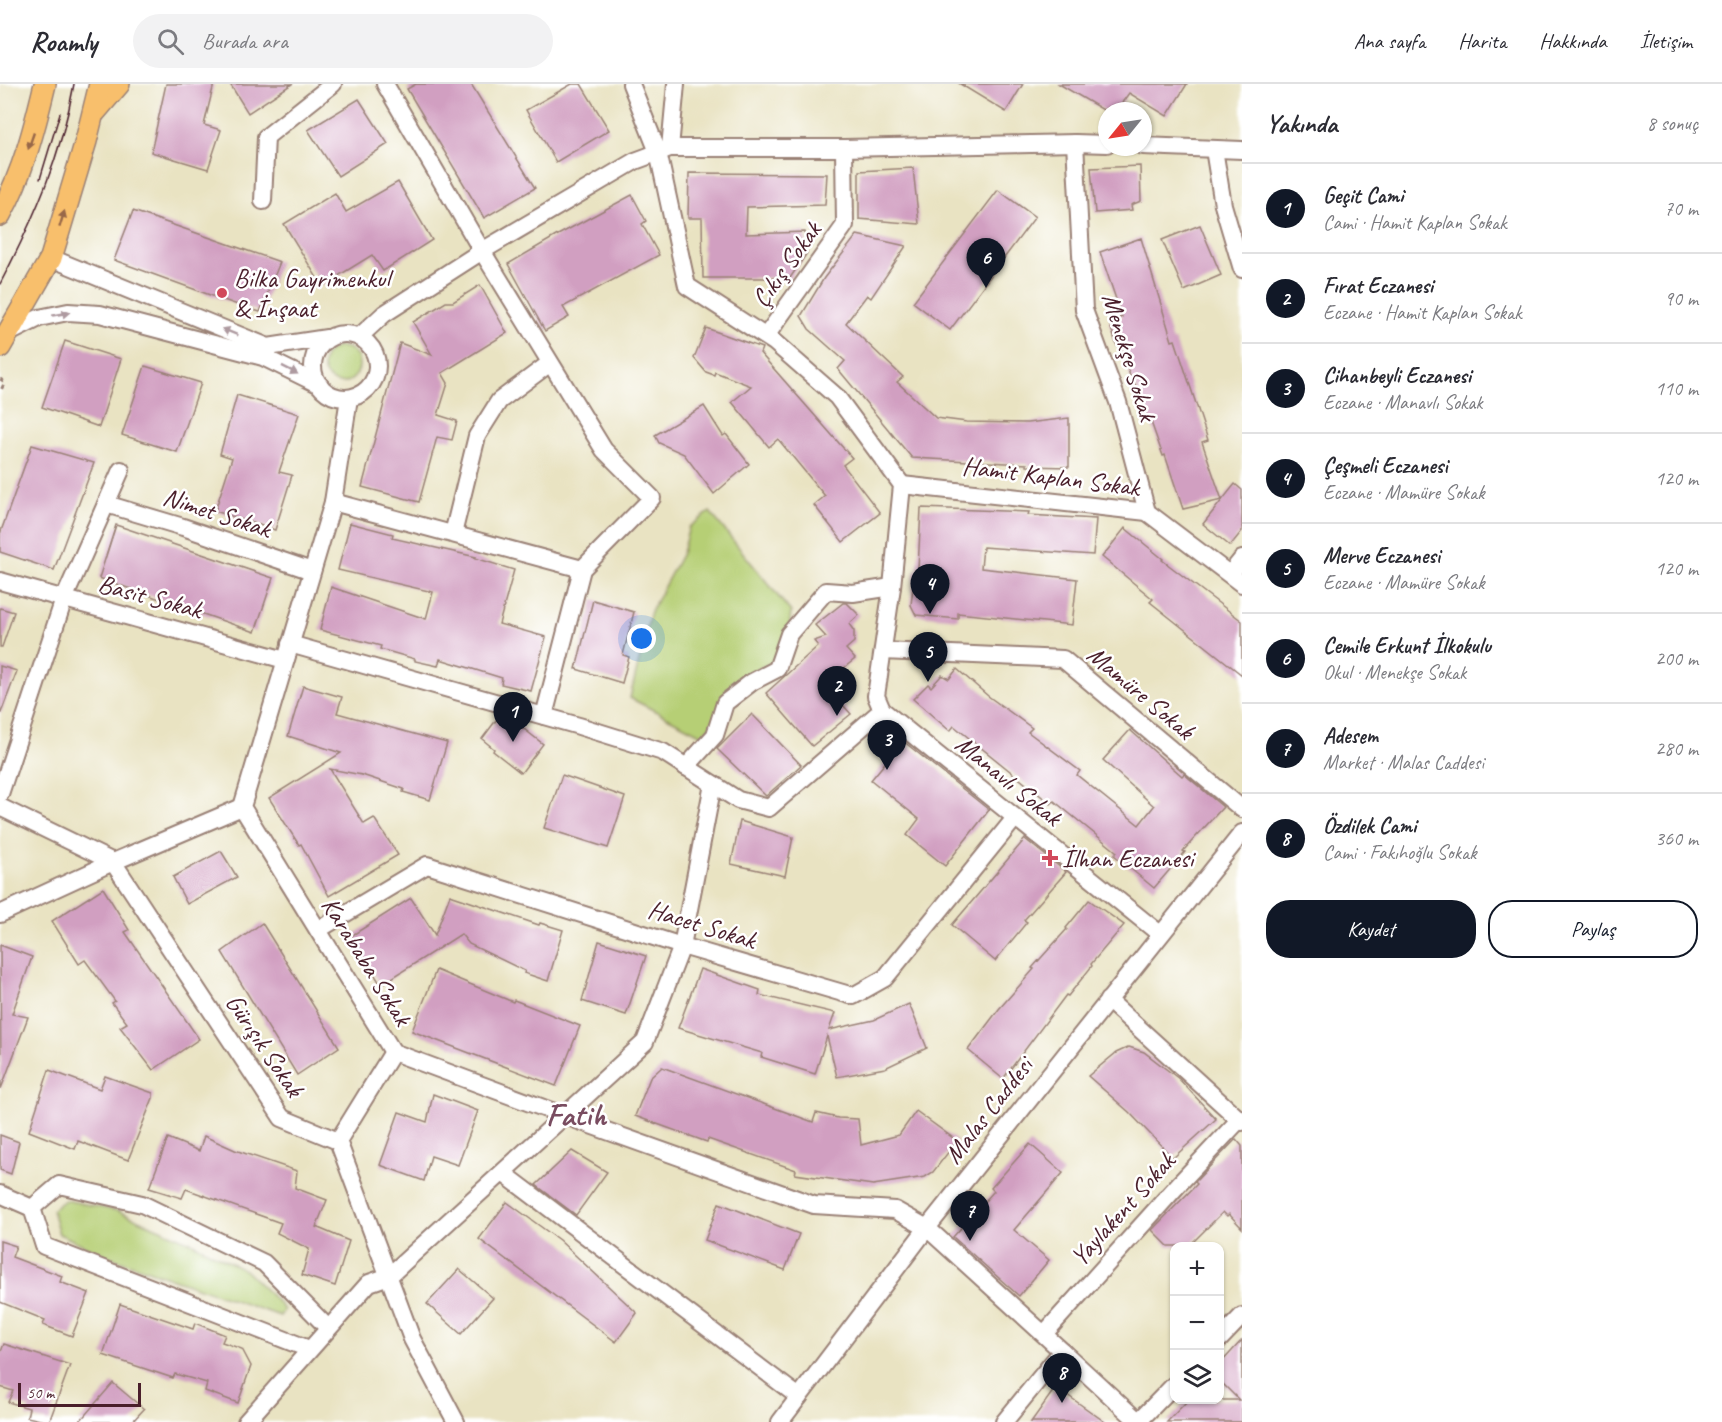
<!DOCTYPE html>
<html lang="tr">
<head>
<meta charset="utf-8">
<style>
	:root { --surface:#fff; --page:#f2f2f3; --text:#2b2b33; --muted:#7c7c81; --line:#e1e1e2; --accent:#111827 }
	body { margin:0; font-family:Caveat,sans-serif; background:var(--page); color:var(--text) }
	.controls { position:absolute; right:18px; bottom:18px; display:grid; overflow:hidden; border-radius:12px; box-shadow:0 2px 4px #0004 }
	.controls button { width:54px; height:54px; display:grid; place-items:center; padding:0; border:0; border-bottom:2px solid var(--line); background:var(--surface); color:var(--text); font:30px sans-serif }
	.compass { position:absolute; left:1098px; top:18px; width:54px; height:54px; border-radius:50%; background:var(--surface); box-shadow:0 2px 4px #0004; rotate:240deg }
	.scale { position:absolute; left:18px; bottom:15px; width:123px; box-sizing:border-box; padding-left:6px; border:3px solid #4a1f2b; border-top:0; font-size:16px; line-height:21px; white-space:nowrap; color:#4a1f2b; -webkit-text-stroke:4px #fff; paint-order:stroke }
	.you { position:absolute; left:642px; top:555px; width:21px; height:21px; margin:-15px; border:4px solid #fff; border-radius:50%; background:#1a73e8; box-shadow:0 0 0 9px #1a73e833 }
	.badge { display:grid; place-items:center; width:39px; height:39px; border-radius:50%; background:var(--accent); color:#fff; font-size:20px; font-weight:700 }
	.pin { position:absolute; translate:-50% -50px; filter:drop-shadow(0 2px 3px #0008) }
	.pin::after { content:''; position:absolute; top:32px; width:21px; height:18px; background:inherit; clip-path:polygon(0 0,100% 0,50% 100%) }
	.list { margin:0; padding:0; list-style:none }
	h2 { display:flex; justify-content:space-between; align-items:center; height:78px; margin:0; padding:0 24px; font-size:26px }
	h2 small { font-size:20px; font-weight:400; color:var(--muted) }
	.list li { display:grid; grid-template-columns:39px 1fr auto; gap:18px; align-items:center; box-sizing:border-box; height:90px; padding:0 24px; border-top:2px solid var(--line) }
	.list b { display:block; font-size:22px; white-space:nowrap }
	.list p { margin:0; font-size:20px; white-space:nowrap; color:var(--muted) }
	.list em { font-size:20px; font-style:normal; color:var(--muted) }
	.actions { display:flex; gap:12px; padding:18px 24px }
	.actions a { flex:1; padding:14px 0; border:2px solid var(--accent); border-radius:24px; text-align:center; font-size:21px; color:var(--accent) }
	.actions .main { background:var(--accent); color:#fff }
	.icon { flex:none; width:33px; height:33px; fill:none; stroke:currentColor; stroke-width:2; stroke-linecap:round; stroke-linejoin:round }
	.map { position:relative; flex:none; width:1242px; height:1338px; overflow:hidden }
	header { display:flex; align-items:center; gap:36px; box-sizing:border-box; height:84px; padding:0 30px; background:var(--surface); border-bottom:2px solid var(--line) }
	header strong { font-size:28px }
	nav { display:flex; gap:33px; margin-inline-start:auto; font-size:21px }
	.search { width:420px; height:54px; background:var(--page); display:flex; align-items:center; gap:15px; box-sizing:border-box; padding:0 21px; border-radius:33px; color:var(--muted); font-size:22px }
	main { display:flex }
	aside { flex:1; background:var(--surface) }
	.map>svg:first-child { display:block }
</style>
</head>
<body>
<header>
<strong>Roamly</strong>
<div class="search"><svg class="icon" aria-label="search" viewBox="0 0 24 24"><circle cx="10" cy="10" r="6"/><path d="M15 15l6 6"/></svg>Burada ara</div>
<nav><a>Ana sayfa</a><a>Harita</a><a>Hakkında</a><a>İletişim</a></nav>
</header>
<main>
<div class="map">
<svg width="1242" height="1338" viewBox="0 0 1242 1338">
	<rect width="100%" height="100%" fill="#fff"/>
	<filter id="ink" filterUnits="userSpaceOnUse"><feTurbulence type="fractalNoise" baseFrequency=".0167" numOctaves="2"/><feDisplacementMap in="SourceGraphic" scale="12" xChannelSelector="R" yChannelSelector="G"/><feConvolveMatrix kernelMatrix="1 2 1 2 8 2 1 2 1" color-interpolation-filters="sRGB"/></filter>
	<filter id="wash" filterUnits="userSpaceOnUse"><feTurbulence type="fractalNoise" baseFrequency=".008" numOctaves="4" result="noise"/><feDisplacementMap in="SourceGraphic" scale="24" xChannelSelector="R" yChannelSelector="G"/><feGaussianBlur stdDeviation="1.35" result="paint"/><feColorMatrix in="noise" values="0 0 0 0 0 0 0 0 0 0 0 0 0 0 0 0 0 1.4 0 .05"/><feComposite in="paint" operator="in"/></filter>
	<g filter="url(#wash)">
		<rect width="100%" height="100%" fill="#e9e3c2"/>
		<g fill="#b6cf74" stroke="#807750" stroke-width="1.5">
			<circle cx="341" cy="281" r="18"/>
			<path d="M 710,428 L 791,528 L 787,564 L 771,579 L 740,594 L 704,652 L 630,614 L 651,527 L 682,469 L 689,443 Z"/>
			<path d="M 65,1116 L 118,1127 L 193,1159 L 245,1186 L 278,1218 L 284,1226 L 280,1232 L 110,1173 L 59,1150 L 52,1126 Z"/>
		</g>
		<g id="blocks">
			<g fill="#d19fc1">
				<path d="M 166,0 L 214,0 L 204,41 L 221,46 L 208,85 L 151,68 Z"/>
				<path d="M 230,0 L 292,0 L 248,29 Z"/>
				<path d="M 416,0 L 471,0 L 535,104 L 484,134 L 407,5 Z"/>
				<path d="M 572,0 L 581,0 L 609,46 L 556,78 L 526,26 Z"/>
				<path d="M 960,0 L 1023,0 L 1006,28 Z"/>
				<path d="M 1059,0 L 1187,0 L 1167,32 L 1129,9 L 1116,27 L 1105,27 Z"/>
				<path d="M 359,15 L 388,60 L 338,92 L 308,46 Z"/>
				<path d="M 1140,82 L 1141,117 L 1131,121 L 1132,126 L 1095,129 L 1091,84 Z"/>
				<path d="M 913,84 L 919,140 L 859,135 L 859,87 Z"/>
				<path d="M 689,89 L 827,90 L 825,121 L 747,123 L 746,150 L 805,148 L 807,169 L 790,194 L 703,194 L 702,134 L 688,134 Z"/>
				<path d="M 398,98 L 432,156 L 383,187 L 372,171 L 322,202 L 284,140 L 335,109 L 346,128 Z"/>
				<path d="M 998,106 L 1035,133 L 950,246 L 913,218 Z"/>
				<path d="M 632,111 L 646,137 L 642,140 L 659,171 L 563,223 L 569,233 L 545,247 L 508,180 L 556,152 Z"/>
				<path d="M 133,127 L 280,178 L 260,228 L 232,219 L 114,176 Z"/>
				<path d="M 1200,141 L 1221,191 L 1184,207 L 1162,156 Z"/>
				<path d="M 857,151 L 906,162 L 871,214 L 867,211 L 846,239 L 903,293 L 897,298 L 936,334 L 967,338 L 1027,339 L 1069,334 L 1069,383 L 1027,382 L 1027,380 L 912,374 L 838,285 L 845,277 L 809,245 L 801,232 L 824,194 Z"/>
				<path d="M 1141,154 L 1172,257 L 1175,256 L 1208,356 L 1202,358 L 1222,416 L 1183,425 L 1165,371 L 1163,372 L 1150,335 L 1148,336 L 1134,297 L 1132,298 L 1120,261 L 1117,262 L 1109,238 L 1122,233 L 1100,168 Z"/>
				<path d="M 480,201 L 507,249 L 442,289 L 448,299 L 438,331 L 457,337 L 452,356 L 437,353 L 419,418 L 362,403 L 400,259 L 432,271 L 413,238 L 446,218 L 453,218 Z"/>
				<path d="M 706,244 L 762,264 L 760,269 L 852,374 L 843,381 L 880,429 L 843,458 L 814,421 L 825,412 L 778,355 L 769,363 L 732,318 L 751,302 L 715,288 L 714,291 L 706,288 L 694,274 Z"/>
				<path d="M 65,257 L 121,275 L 99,343 L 42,323 Z"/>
				<path d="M 145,282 L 201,299 L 177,368 L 122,351 Z"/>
				<path d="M 237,311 L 299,330 L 279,388 L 292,391 L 275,446 L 215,427 L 232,374 L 220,370 Z"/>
				<path d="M 704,322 L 723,352 L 726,350 L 749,380 L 714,410 L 684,370 L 659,359 L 655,351 Z"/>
				<path d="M 32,361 L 94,379 L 54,486 L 0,468 L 0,450 Z"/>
				<path d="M 1235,400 L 1242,406 L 1242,447 L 1230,462 L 1203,440 Z"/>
				<path d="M 921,424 L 1029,428 L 1028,431 L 1096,435 L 1093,471 L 983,463 L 981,484 L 1077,495 L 1072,541 L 958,529 L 958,535 L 916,531 L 911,521 L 915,486 L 918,486 Z"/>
				<path d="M 350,439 L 393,450 L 392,454 L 476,473 L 475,474 L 514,486 L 499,540 L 546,553 L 531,607 L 501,600 L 502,594 L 440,575 L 438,582 L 415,577 L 415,575 L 380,565 L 381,562 L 320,546 L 331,503 L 426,535 L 433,508 L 338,486 Z"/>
				<path d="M 116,441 L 273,494 L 255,548 L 99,494 Z"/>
				<path d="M 1125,444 L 1163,475 L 1162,476 L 1242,537 L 1242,591 L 1150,518 L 1153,515 L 1102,473 Z"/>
				<path d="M 593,516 L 634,528 L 623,571 L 629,573 L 622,599 L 576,585 Z"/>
				<path d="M 843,519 L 847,519 L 859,531 L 849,540 L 854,547 L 854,558 L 846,565 L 855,575 L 824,600 L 851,630 L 812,662 L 766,609 L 818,562 L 814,557 L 826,553 L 815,541 Z"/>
				<path d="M 0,524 L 14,528 L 2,563 L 0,563 Z"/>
				<path d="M 0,582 L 17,587 L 1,629 L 0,628 Z"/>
				<path d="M 957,585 L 988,612 L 1032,644 L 1028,648 L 1080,687 L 1077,691 L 1139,741 L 1154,722 L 1103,676 L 1130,646 L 1182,692 L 1184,690 L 1223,723 L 1183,767 L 1185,768 L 1154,804 L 1114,771 L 1117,768 L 1054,717 L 1051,720 L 954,642 L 950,647 L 913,615 L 928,600 L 931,603 L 942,591 L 949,595 Z"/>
				<path d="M 303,602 L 342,613 L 337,629 L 447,659 L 430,716 L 403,708 L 404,705 L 362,691 L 330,685 L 364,740 L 374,734 L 398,771 L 329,812 L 301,760 L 299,761 L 269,714 L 341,669 L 288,652 Z"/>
				<path d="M 752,630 L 801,681 L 766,712 L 717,665 Z"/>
				<path d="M 500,631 L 513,640 L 515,638 L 543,660 L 521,689 L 493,667 L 494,665 L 482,655 Z"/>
				<path d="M 903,657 L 989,726 L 945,782 L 907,751 L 919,735 L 871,696 Z"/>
				<path d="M 562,691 L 625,713 L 608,764 L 544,744 Z"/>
				<path d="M 740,737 L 793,753 L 785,792 L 731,780 Z"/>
				<path d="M 1025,755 L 1066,788 L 1024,836 L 1027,838 L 995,877 L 952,841 Z"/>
				<path d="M 221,767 L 237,793 L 187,820 L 173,793 Z"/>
				<path d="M 103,804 L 129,846 L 125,848 L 199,955 L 153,986 L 120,943 L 127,939 L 112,919 L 115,917 L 85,876 L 79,880 L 52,837 Z"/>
				<path d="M 450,811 L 539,841 L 540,839 L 563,846 L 548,897 L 524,889 L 525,887 L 469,860 L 461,850 L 381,901 L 351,852 L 411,814 L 435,851 Z"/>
				<path d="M 1089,816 L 1124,841 L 1091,880 L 1092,882 L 1068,912 L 1066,911 L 1003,995 L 968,966 L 999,925 L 1034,885 L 1032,884 L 1067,845 L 1066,844 Z"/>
				<path d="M 262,839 L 339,963 L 297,991 L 222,868 Z"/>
				<path d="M 599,857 L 646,872 L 626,931 L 582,917 Z"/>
				<path d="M 0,861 L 32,873 L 12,930 L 28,933 L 1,1005 Z"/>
				<path d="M 700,885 L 760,906 L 759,911 L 835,929 L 829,946 L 874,936 L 909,920 L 927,964 L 885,984 L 837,993 L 827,952 L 815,990 L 761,973 L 762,969 L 678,944 Z"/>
				<path d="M 436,886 L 513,918 L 514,916 L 580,942 L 556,1002 L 412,947 Z"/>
				<path d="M 1129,963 L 1144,968 L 1179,995 L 1216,1035 L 1173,1074 L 1129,1028 L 1088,992 L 1116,969 Z"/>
				<path d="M 662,983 L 813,1038 L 816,1029 L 838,1034 L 858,1035 L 861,1061 L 899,1051 L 916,1027 L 957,1057 L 933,1088 L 925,1093 L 873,1101 L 795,1090 L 796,1086 L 708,1055 L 707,1058 L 635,1032 L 650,994 Z"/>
				<path d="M 49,986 L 100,1005 L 105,992 L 153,1009 L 153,1014 L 128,1076 L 78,1057 L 75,1065 L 29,1047 Z"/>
				<path d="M 433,1010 L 478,1027 L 458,1081 L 431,1072 L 424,1097 L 380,1081 L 399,1028 L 427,1038 Z"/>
				<path d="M 0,1051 L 19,1058 L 11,1090 L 0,1086 Z"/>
				<path d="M 204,1052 L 235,1066 L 297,1087 L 295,1104 L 327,1116 L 316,1143 L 349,1157 L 335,1202 L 302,1191 L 309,1165 L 277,1149 L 281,1139 L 186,1105 L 182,1114 L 149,1104 L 168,1054 L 199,1067 Z"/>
				<path d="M 1236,1055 L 1242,1062 L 1242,1144 L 1229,1130 L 1227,1132 L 1223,1128 L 1189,1162 L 1168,1162 L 1152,1146 L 1197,1100 L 1195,1098 Z"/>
				<path d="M 1030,1060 L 1063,1089 L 1014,1146 L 1049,1176 L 1019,1212 L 953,1153 L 994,1107 L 991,1104 Z"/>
				<path d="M 572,1067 L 607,1088 L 576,1131 L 536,1101 Z"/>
				<path d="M 507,1118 L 559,1156 L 637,1229 L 616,1258 L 479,1155 Z"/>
				<path d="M 719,1119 L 799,1150 L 785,1186 L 705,1156 Z"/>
				<path d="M 0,1157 L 16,1162 L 12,1173 L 62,1192 L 60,1198 L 89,1209 L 72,1252 L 43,1241 L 45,1236 L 0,1218 Z"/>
				<path d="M 459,1185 L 493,1214 L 461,1250 L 427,1220 Z"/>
				<path d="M 120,1220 L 193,1245 L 195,1239 L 225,1251 L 222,1258 L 242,1265 L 251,1282 L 238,1319 L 205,1307 L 207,1299 L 175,1290 L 173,1294 L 103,1271 Z"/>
				<path d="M 1242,1256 L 1242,1338 L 1167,1338 L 1188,1316 L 1239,1316 L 1220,1297 L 1220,1280 Z"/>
				<path d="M 4,1260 L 70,1281 L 49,1338 L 27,1333 L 29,1324 L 8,1318 L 13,1307 L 0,1303 L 0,1270 Z"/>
				<path d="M 113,1299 L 144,1325 L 132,1338 L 79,1338 Z"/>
				<path d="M 1056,1303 L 1105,1338 L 1031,1338 Z"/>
			</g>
		</g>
	</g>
	<g filter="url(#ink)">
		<use href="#blocks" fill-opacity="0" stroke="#9a8176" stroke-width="1.5"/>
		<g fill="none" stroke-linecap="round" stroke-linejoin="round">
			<defs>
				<g id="minor">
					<path d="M 385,0 L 482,167 L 604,366 L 652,414 L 582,485 L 544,632"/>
					<path d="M 1075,59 L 1084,226 L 1118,318 L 1147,428"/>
					<path d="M 1143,62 L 1242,66"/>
					<path d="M 670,64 L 676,0"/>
					<path d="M 1214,65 L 1223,121 L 1242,185"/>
					<path d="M 263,117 L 266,53 L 333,0"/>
					<path d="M 51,174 L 268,263 L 327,254"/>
					<circle cx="345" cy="282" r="32"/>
					<path d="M 7,250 L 39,234 L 68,228 L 100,230 L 263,273 L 320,301"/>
					<path d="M 766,252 L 845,141 L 844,64"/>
					<path d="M 359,253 L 384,230 L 482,167 L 635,77 L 670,64 L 844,64 L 1075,59 L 1107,60"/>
					<path d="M 349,314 L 333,418 L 242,723 L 393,968 L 565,1032 L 814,1121 L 895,1126 L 927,1144 L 1062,1267 L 1004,1338"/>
					<path d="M 902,401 L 1147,428 L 1242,500"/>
					<path d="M 333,418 L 582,485"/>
					<path d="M 106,420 L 183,443 L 312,487"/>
					<path d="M 453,450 L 477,352 L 499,317 L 550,279"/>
					<path d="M 1230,490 L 1242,475"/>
					<path d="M 0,497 L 285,576"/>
					<path d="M 290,560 L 579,642 L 663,668 L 738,716 L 769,724 L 882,626 L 876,612 L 892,503 L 902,401 L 837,313 L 774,258 L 687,202 L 658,68 L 631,0"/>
					<path d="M 883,567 L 1063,575 L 1242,725"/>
					<path d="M 882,626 L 1160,850"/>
					<path d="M 686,683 L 715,651 L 725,619 L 752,598 L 777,585 L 789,550 L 826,507 L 853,509 L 892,503"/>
					<path d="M 0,710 L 64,515 L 121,386"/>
					<path d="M 0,723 L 113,778 L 282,1034 L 338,1057 L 412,1255 L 456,1338"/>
					<path d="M 0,830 L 113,778 L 242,723"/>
					<path d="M 318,846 L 427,781 L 682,862 L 853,912 L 885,894 L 1015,734"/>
					<path d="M 1108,916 L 1242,1038"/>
					<path d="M 338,1057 L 393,968"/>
					<path d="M 503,1089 L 799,1313"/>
					<path d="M 0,1110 L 32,1124 L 59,1101 L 142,1120 L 264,1179 L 328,1244"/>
					<path d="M 32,1124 L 44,1162 L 309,1265"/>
					<path d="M 1044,1250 L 1178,1101 L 1240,1035"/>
					<path d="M 1220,1255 L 1242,1232"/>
					<path d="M 1062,1267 L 1139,1338"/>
					<path d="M 246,1338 L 369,1199 L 389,1192 L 645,958 L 682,862 L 713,700"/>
					<path d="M 780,1338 L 927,1144 L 1242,749"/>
					<path d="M 1138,1338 L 1174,1301"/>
				</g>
				<g id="major">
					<path d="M 95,28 L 119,0"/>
					<path d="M 0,131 C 23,89 34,46 45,0"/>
					<path d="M 0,263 L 51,174 L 86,57 L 100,0"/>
				</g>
			</defs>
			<use href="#minor" stroke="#9a8176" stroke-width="20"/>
			<use href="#major" stroke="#9a8176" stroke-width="24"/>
			<path stroke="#9a8176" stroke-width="3" stroke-dasharray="4.5 4.5" stroke-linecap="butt" d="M 0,295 L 5,298 L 0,308"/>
			<use href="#minor" stroke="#fff" stroke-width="16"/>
			<use href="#major" stroke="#f8bf6c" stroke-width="21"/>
			<g stroke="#4a1f2b" stroke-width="1.5">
				<path d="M 40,95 L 60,29"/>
				<path d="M 0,200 C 34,135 61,73 74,0"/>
			</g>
		</g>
		<defs><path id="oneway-solid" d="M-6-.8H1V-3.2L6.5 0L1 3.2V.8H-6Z" transform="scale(1.5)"/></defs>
		<g fill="#986748">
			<use href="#oneway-solid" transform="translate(31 57) rotate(109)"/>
			<use href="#oneway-solid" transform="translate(62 135) rotate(-73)"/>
		</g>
		<g fill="#ae9aa0">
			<use href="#oneway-solid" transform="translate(61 230) rotate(-10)"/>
			<use href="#oneway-solid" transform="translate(230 248) rotate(-158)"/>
			<use href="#oneway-solid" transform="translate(290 286) rotate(27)"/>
		</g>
	</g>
	<g fill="#d1495b" stroke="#fff" stroke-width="2">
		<circle cx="222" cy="209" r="6"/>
		<path d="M1047 765h6v6h6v6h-6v6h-6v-6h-6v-6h6z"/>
	</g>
	<g text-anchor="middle" stroke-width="5" stroke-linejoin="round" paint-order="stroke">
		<g font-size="26" fill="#4a1f2b" stroke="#fff">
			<text transform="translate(786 180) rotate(-54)" y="9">Çıkış Sokak</text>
			<text transform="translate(1130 273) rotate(73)" y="9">Menekşe Sokak</text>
			<text transform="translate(1051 392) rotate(7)" y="9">Hamit Kaplan Sokak</text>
			<text transform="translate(217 428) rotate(18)" y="9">Nimet Sokak</text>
			<text transform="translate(150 512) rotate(15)" y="9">Basit Sokak</text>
			<text transform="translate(1141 608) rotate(40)" y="9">Mamüre Sokak</text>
			<text transform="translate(1009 696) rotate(39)" y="9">Manavlı Sokak</text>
			<text transform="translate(702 840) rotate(17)" y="9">Hacet Sokak</text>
			<text transform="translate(367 877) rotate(58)" y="9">Karababa Sokak</text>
			<text transform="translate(265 961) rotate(56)" y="9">Gürışık Sokak</text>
			<text transform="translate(988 1026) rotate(-52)" y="9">Malas Caddesi</text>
			<text transform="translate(1122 1125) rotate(-48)" y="9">Yaylakent Sokak</text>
		</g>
		<g font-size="26" fill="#4a1f2b" stroke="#fff" text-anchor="start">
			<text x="234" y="203">Bilka Gayrimenkul<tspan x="234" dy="30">&amp; İnşaat</tspan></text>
			<text x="1062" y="783">İlhan Eczanesi</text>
		</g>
		<g font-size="32" font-weight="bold" fill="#794c60" stroke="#fff">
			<text x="576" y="1041">Fatih</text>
		</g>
	</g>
</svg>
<div class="controls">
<button>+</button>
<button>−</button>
<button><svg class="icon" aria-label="layers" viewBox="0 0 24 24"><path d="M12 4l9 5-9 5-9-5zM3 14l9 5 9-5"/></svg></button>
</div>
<svg class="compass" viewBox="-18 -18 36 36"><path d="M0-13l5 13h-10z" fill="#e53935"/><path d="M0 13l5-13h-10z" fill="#7c7c81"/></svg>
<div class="scale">50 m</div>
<div class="you"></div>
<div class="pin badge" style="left:513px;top:658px">1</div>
<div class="pin badge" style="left:837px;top:632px">2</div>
<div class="pin badge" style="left:887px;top:686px">3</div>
<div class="pin badge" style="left:930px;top:530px">4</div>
<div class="pin badge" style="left:928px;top:598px">5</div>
<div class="pin badge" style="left:986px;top:204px">6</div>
<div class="pin badge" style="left:970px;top:1157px">7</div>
<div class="pin badge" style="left:1062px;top:1319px">8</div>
</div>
<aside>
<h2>Yakında<small>8 sonuç</small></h2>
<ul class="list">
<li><span class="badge">1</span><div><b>Geçit Cami</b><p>Cami · Hamit Kaplan Sokak</p></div><em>70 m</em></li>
<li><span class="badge">2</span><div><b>Fırat Eczanesi</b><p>Eczane · Hamit Kaplan Sokak</p></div><em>90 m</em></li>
<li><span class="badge">3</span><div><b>Cihanbeyli Eczanesi</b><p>Eczane · Manavlı Sokak</p></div><em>110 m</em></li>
<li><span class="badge">4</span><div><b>Çeşmeli Eczanesi</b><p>Eczane · Mamüre Sokak</p></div><em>120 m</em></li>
<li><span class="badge">5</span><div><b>Merve Eczanesi</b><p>Eczane · Mamüre Sokak</p></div><em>120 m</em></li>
<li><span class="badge">6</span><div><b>Cemile Erkunt İlkokulu</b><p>Okul · Menekşe Sokak</p></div><em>200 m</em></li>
<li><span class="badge">7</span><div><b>Adesem</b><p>Market · Malas Caddesi</p></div><em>280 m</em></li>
<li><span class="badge">8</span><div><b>Özdilek Cami</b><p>Cami · Fakıhoğlu Sokak</p></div><em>360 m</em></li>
</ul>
<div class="actions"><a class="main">Kaydet</a><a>Paylaş</a></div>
</aside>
</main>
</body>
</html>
